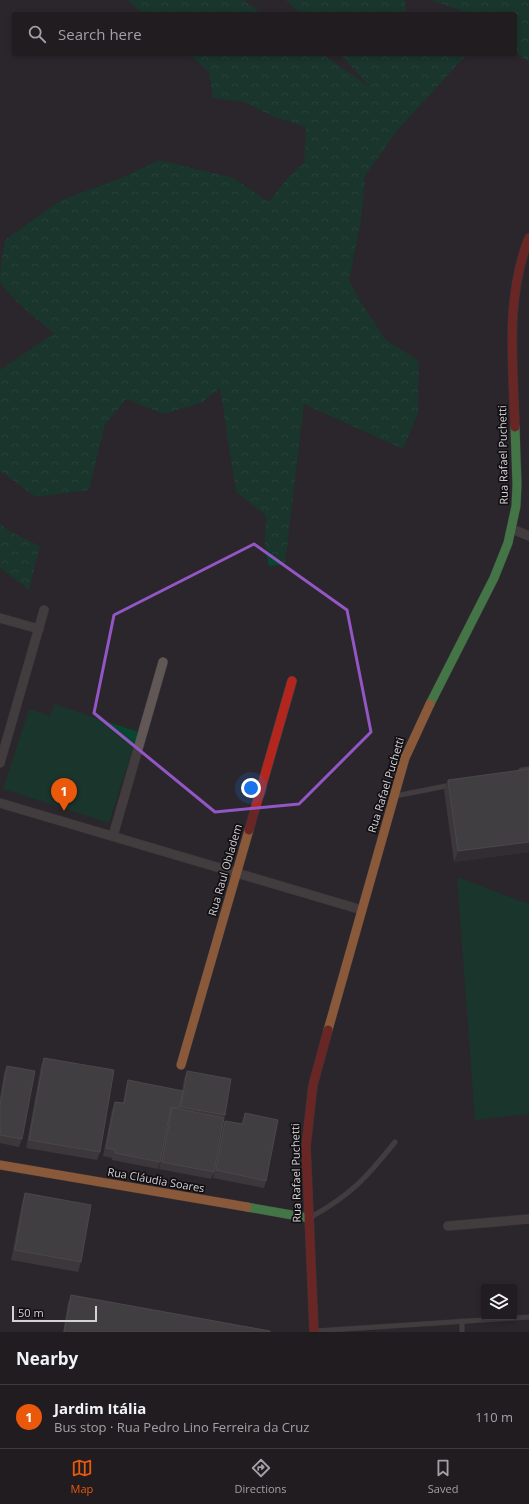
<!DOCTYPE html>
<html lang="en">
<head>
<meta charset="utf-8">
<style>
	:root { --surface:#201c20; --page:#2d292d; --text:#f1f3f6; --muted:#a2a1a5; --line:#3d3a3e; --accent:#ea580c }
	body { margin:0; font-family:"Open Sans",sans-serif; background:var(--page); color:var(--text) }
	.controls { position:absolute; right:12px; bottom:12px; display:grid; overflow:hidden; border-radius:4px; box-shadow:0 2px 6px #0003 }
	.controls button { width:36px; height:36px; display:grid; place-items:center; padding:0; border:0; border-bottom:1px solid var(--line); background:var(--surface); color:var(--text); font:20px sans-serif }
	.scale { position:absolute; left:12px; bottom:10px; width:85px; box-sizing:border-box; padding-left:4px; border:2px solid #d5d2d6; border-top:0; font-size:11px; line-height:14px; white-space:nowrap; color:#d5d2d6; -webkit-text-stroke:3px #120f13; paint-order:stroke }
	.you { position:absolute; left:251px; top:788px; width:14px; height:14px; margin:-10px; border:3px solid #fff; border-radius:50%; background:#1a73e8; box-shadow:0 0 0 6px #1a73e833 }
	.badge { display:grid; place-items:center; width:26px; height:26px; border-radius:50%; background:var(--accent); color:#fff; font-size:13px; font-weight:700 }
	.pin { position:absolute; translate:-50% -33px; filter:drop-shadow(0 1px 2px #0008) }
	.pin::after { content:''; position:absolute; top:21px; width:14px; height:12px; background:inherit; clip-path:polygon(0 0,100% 0,50% 100%) }
	.list { margin:0; padding:0; list-style:none }
	h2 { display:flex; justify-content:space-between; align-items:center; height:52px; margin:0; padding:0 16px; font-size:17px }
	h2 small { font-size:13px; font-weight:400; color:var(--muted) }
	.list li { display:grid; grid-template-columns:26px 1fr auto; gap:12px; align-items:center; box-sizing:border-box; height:64px; padding:0 16px; border-top:1px solid var(--line) }
	.list b { display:block; font-size:15px; white-space:nowrap }
	.list p { margin:0; font-size:13px; white-space:nowrap; color:var(--muted) }
	.list em { font-size:13px; font-style:normal; color:var(--muted) }
	.icon { flex:none; width:22px; height:22px; fill:none; stroke:currentColor; stroke-width:2; stroke-linecap:round; stroke-linejoin:round }
	.map { position:relative; flex:none; width:529px; height:1332px; overflow:hidden }
	.search { position:absolute; background:var(--surface); box-shadow:0 2px 6px #0003; left:12px; right:12px; top:12px; height:44px; display:flex; align-items:center; gap:10px; box-sizing:border-box; padding:0 14px; border-radius:4px; color:var(--muted); font-size:15px }
	.sheet { height:116px; background:var(--surface) }
	nav { display:flex; justify-content:space-around; align-items:center; box-sizing:border-box; height:56px; border-top:1px solid var(--line); background:var(--surface); font-size:11px; color:var(--muted) }
	nav a { display:grid; justify-items:center; gap:2px }
	nav .on { color:var(--accent) }
	.map>svg:first-child { display:block }
</style>
</head>
<body>
<div class="map">
<svg width="529" height="1332" viewBox="0 0 529 1332">
	<defs>
		<pattern id="forest-crowns" width="20" height="18" patternUnits="userSpaceOnUse"><rect width="20" height="18" fill="#07472d"/><path d="M2 6a3 3 0 1 1 6 0M12 15a3 3 0 1 1 6 0" fill="none" stroke="#2a614b"/></pattern>
	</defs>
	<rect width="100%" height="100%" fill="#2a262b"/>
	<g fill="#07472d">
		<path d="M 54,704 L 138,732 L 109,823 L 3,789 L 29,709 L 50,716 Z"/>
		<path d="M 457,877 L 529,904 L 529,1114 L 475,1120 Z"/>
	</g>
	<g fill="url(#forest-crowns)">
		<path d="M 127,0 L 243,0 L 263,14 L 143,14 Z"/>
		<path d="M 285,0 L 405,0 L 406,14 L 301,14 Z"/>
		<path d="M 430,0 L 529,0 L 529,62 L 515,52 L 515,14 L 466,14 L 462,11 Z"/>
		<path d="M 188,54 L 322,54 L 370,87 L 340,54 L 467,54 L 396,132 L 365,176 L 361,220 L 349,280 L 360,301 L 386,340 L 419,361 L 418,413 L 403,449 L 304,404 L 285,564 L 269,566 L 265,546 L 266,516 L 236,492 L 220,388 L 201,403 L 163,414 L 126,399 L 105,425 L 89,490 L 36,497 L 0,471 L 0,370 L 54,333 C 42,323 3,293 0,280 C 0,268 3,251 5,240 L 61,200 L 119,179 L 159,160 L 234,178 L 268,202 L 289,177 L 304,162 L 306,127 L 272,116 L 244,102 L 213,98 L 209,72 Z"/>
		<path d="M 0,523 L 9,531 L 40,546 L 29,590 L 0,568 Z"/>
	</g>
	<g fill="none" stroke-linecap="round" stroke-linejoin="round">
		<defs>
			<g id="lane">
				<path d="M 521,770 L 529,769"/>
				<path d="M 395,796 L 451,785"/>
				<path d="M 311,1217 C 351,1195 367,1177 395,1142"/>
				<path d="M 315,1331 L 529,1317"/>
				<path d="M 462,1332 L 462,1321"/>
			</g>
			<g id="street">
				<path d="M 512,529 L 529,536"/>
				<path d="M 0,618 L 39,629"/>
				<path d="M 0,763 L 44,610"/>
				<path d="M 0,803 L 362,910"/>
				<path d="M 113,836 L 163,662"/>
				<path d="M 448,1226 L 529,1219"/>
			</g>
			<g id="fast">
				<path d="M 430,704 L 494,578 L 508,543 L 516,506 L 517,485 L 515,427"/>
				<path d="M 247,1207 L 309,1218"/>
			</g>
			<g id="slow">
				<path d="M 328,1030 L 405,758 L 430,704"/>
				<path d="M 181,1065 L 249,830"/>
				<path d="M 0,1165 L 247,1207"/>
			</g>
			<g id="jam">
				<path d="M 515,427 C 513,363 505,298 529,238"/>
				<path d="M 249,830 L 292,681"/>
				<path d="M 314,1332 L 306,1146 L 313,1085 L 328,1030"/>
			</g>
		</defs>
		<use href="#lane" stroke="#454246" stroke-width="5.5"/>
		<use href="#street" stroke="#454246" stroke-width="10"/>
		<use href="#fast" stroke="#454246" stroke-width="10"/>
		<use href="#slow" stroke="#454246" stroke-width="10"/>
		<use href="#jam" stroke="#454246" stroke-width="10"/>
		<use href="#lane" stroke="#615855" stroke-width="4.5"/>
		<use href="#street" stroke="#615855" stroke-width="9"/>
		<use href="#fast" stroke="#63d668" stroke-width="9"/>
		<use href="#slow" stroke="#ff974d" stroke-width="9"/>
		<use href="#jam" stroke="#b3261e" stroke-width="9"/>
	</g>
	<g fill="#504d4e">
		<path d="M 529,769 L 529,852 L 454,862 L 444,790 L 448,780 Z"/>
		<path d="M 44,1058 L 100,1152 L 97,1160 L 26,1148 L 41,1066 Z"/>
		<path d="M 7,1066 L 22,1139 L 19,1147 L 0,1143 L 0,1097 L 4,1073 Z"/>
		<path d="M 187,1071 L 225,1115 L 224,1119 L 214,1172 L 211,1179 L 159,1169 L 170,1115 L 160,1162 L 158,1169 L 112,1160 L 112,1158 L 103,1156 L 112,1110 L 115,1102 L 123,1103 L 126,1087 L 128,1080 L 182,1091 L 184,1079 Z"/>
		<path d="M 245,1113 L 266,1181 L 264,1188 L 213,1178 L 223,1129 L 225,1121 L 241,1124 Z"/>
		<path d="M 25,1193 L 81,1262 L 78,1272 L 11,1260 L 22,1203 Z"/>
		<path d="M 71,1295 L 270,1332 L 63,1332 L 68,1303 Z"/>
	</g>
	<path fill="#3b373a" d="M 529,842 L 529,852 L 454,862 L 458,851 Z"/>
	<g fill="#5e5b5d" stroke="#716e70">
		<path d="M 529,769 L 529,842 L 458,851 L 448,780 Z"/>
		<path d="M 44,1058 L 114,1070 L 100,1152 L 29,1140 Z"/>
		<path d="M 7,1066 L 35,1071 L 22,1139 L 0,1135 L 0,1105 Z"/>
		<path d="M 187,1071 L 231,1079 L 225,1115 L 181,1107 Z"/>
		<path d="M 128,1080 L 183,1091 L 179,1109 L 224,1118 L 214,1172 L 162,1162 L 172,1108 L 177,1108 L 171,1107 L 160,1162 L 115,1153 L 115,1150 L 106,1148 L 115,1102 L 124,1103 Z"/>
		<path d="M 245,1113 L 278,1120 L 266,1181 L 216,1170 L 225,1121 L 243,1124 Z"/>
		<path d="M 25,1193 L 91,1205 L 81,1262 L 15,1250 Z"/>
		<path d="M 71,1295 L 270,1331 L 270,1332 L 64,1332 Z"/>
	</g>
	<path d="M0 0H529V1332H0ZM 254,544 L 347,610 L 371,732 L 299,804 L 215,812 L 94,713 L 114,615 Z" fill="#2a262b" fill-opacity=".55" fill-rule="evenodd"/>
	<path fill="none" stroke="#9256c5" stroke-width="3" stroke-linejoin="round" d="M 254,544 L 347,610 L 371,732 L 299,804 L 215,812 L 94,713 L 114,615 Z"/>
	<g text-anchor="middle" stroke-width="3.5" stroke-linejoin="round" paint-order="stroke">
		<g font-size="11" fill="#d5d2d6" stroke="#120f13">
			<text transform="translate(503 455) rotate(-91)" y="4">Rua Rafael Puchetti</text>
			<text transform="translate(386 785) rotate(-73)" y="4">Rua Rafael Puchetti</text>
			<text transform="translate(225 870) rotate(-74)" y="4">Rua Raul Obladem</text>
			<text transform="translate(296 1173) rotate(-91)" y="4">Rua Rafael Puchetti</text>
			<text transform="translate(156 1180) rotate(10)" y="4">Rua Cláudia Soares</text>
		</g>
	</g>
</svg>
<div class="controls">
<button><svg class="icon" aria-label="layers" viewBox="0 0 24 24"><path d="M12 4l9 5-9 5-9-5zM3 14l9 5 9-5"/></svg></button>
</div>
<div class="scale">50 m</div>
<div class="you"></div>
<div class="pin badge" style="left:64px;top:811px">1</div>
<div class="search"><svg class="icon" aria-label="search" viewBox="0 0 24 24"><circle cx="10" cy="10" r="6"/><path d="M15 15l6 6"/></svg>Search here</div>
</div>
<section class="sheet">
<h2>Nearby<small></small></h2>
<ul class="list">
<li><span class="badge">1</span><div><b>Jardim Itália</b><p>Bus stop · Rua Pedro Lino Ferreira da Cruz</p></div><em>110 m</em></li>
</ul>
</section>
<nav>
<a class="on"><svg class="icon" aria-label="map" viewBox="0 0 24 24"><path d="M3 6l6-2 6 2 6-2v14l-6 2-6-2-6 2zM9 4v14M15 6v14"/></svg>Map</a>
<a><svg class="icon" aria-label="directions" viewBox="0 0 24 24"><path d="M12 3l9 9-9 9-9-9zM9 14v-3h6M13 9l2 2-2 2"/></svg>Directions</a>
<a><svg class="icon" aria-label="saved" viewBox="0 0 24 24"><path d="M7 4h10v16l-5-4-5 4z"/></svg>Saved</a>
</nav>
</body>
</html>
